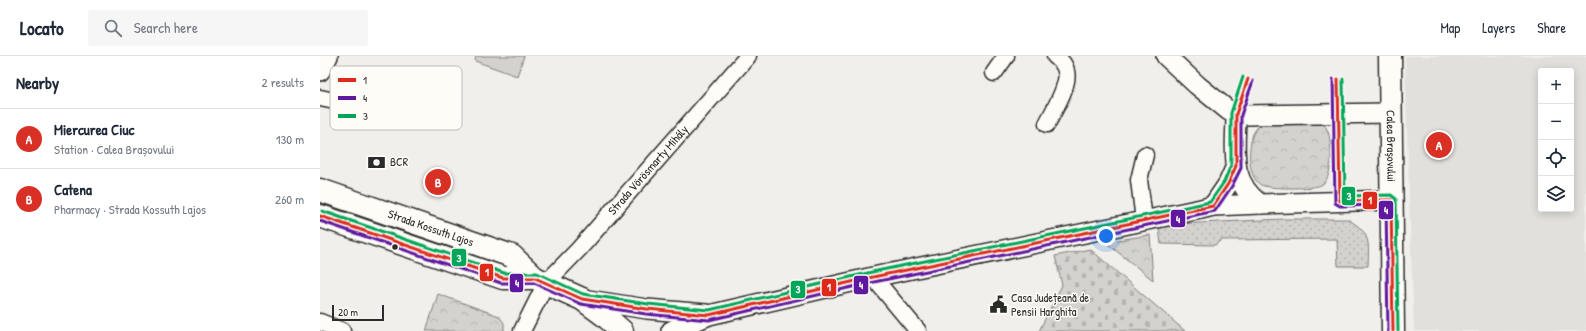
<!DOCTYPE html>
<html lang="en">
<head>
<meta charset="utf-8">
<style>
	:root { --surface:#fff; --page:#f6f6f7; --text:#1f2937; --muted:#747a83; --line:#e0e1e3; --accent:#d93025 }
	body { margin:0; font-family:"Patrick Hand",sans-serif; background:var(--page); color:var(--text) }
	.controls { position:absolute; right:12px; top:12px; display:grid; overflow:hidden; border-radius:4px; box-shadow:0 2px 10px #0003 }
	.controls button { width:36px; height:36px; display:grid; place-items:center; padding:0; border:0; border-bottom:1px solid var(--line); background:var(--surface); color:var(--text); font:20px sans-serif }
	.scale { position:absolute; left:12px; bottom:10px; width:52px; box-sizing:border-box; padding-left:4px; border:2px solid #2b2b2b; border-top:0; font-size:11px; line-height:14px; white-space:nowrap; color:#2b2b2b; -webkit-text-stroke:3px #fdfcf7; paint-order:stroke }
	.you { position:absolute; left:786px; top:180px; width:14px; height:14px; margin:-10px; border:3px solid #fff; border-radius:50%; background:#1a73e8; box-shadow:0 0 0 6px #1a73e833 }
	.badge { display:grid; place-items:center; width:26px; height:26px; border-radius:50%; background:var(--accent); color:#fff; font-size:13px; font-weight:700 }
	.pin { position:absolute; translate:-50% -50%; border:2px solid #fff; box-shadow:0 1px 4px #0006 }
	.list { margin:0; padding:0; list-style:none }
	h2 { display:flex; justify-content:space-between; align-items:center; height:52px; margin:0; padding:0 16px; font-size:17px }
	h2 small { font-size:13px; font-weight:400; color:var(--muted) }
	.list li { display:grid; grid-template-columns:26px 1fr auto; gap:12px; align-items:center; box-sizing:border-box; height:60px; padding:0 16px; border-top:1px solid var(--line) }
	.list b { display:block; font-size:15px; white-space:nowrap }
	.list p { margin:0; font-size:13px; white-space:nowrap; color:var(--muted) }
	.list em { font-size:13px; font-style:normal; color:var(--muted) }
	.icon { flex:none; width:22px; height:22px; fill:none; stroke:currentColor; stroke-width:2; stroke-linecap:round; stroke-linejoin:round }
	.map { position:relative; flex:none; width:1266px; height:275px; overflow:hidden }
	header { display:flex; align-items:center; gap:24px; box-sizing:border-box; height:56px; padding:0 20px; background:var(--surface); border-bottom:1px solid var(--line) }
	header strong { font-size:19px }
	nav { display:flex; gap:22px; margin-inline-start:auto; font-size:14px }
	.search { width:280px; height:36px; background:var(--page); display:flex; align-items:center; gap:10px; box-sizing:border-box; padding:0 14px; border-radius:4px; color:var(--muted); font-size:15px }
	main { display:flex }
	aside { flex:1; background:var(--surface) }
	.map>svg:first-child { display:block }
</style>
</head>
<body>
<header>
<strong>Locato</strong>
<div class="search"><svg class="icon" aria-label="search" viewBox="0 0 24 24"><circle cx="10" cy="10" r="6"/><path d="M15 15l6 6"/></svg>Search here</div>
<nav><a>Map</a><a>Layers</a><a>Share</a></nav>
</header>
<main>
<aside>
<h2>Nearby<small>2 results</small></h2>
<ul class="list">
<li><span class="badge">A</span><div><b>Miercurea Ciuc</b><p>Station · Calea Brașovului</p></div><em>130 m</em></li>
<li><span class="badge">B</span><div><b>Catena</b><p>Pharmacy · Strada Kossuth Lajos</p></div><em>260 m</em></li>
</ul>
</aside>
<div class="map">
<svg width="1266" height="275" viewBox="0 0 1266 275">
	<defs>
		<pattern id="grass-dots" width="8" height="8" patternUnits="userSpaceOnUse"><rect width="8" height="8" fill="#d3d2cf"/><path d="M2 2h.1M6 6h.1" fill="none" stroke="#b5b4b2" stroke-width="1.8" stroke-linecap="round"/></pattern>
		<pattern id="cemetery-stones" width="16" height="16" patternUnits="userSpaceOnUse"><rect width="16" height="16" fill="#d3d2cf"/><path d="M2 7V4a2 2 0 0 1 4 0v3zM10 15v-3a2 2 0 0 1 4 0v3z" fill="#b5b4b2"/></pattern>
		<pattern id="park-crowns" width="20" height="18" patternUnits="userSpaceOnUse"><rect width="20" height="18" fill="#d3d2cf"/><path d="M2 6a3 3 0 1 1 6 0M12 15a3 3 0 1 1 6 0" fill="none" stroke="#b5b4b2"/></pattern>
	</defs>
	<rect width="100%" height="100%" fill="#f0efeb"/>
	<filter id="ink" filterUnits="userSpaceOnUse"><feTurbulence type="fractalNoise" baseFrequency=".025" numOctaves="2"/><feDisplacementMap in="SourceGraphic" scale="8" xChannelSelector="R" yChannelSelector="G"/><feConvolveMatrix kernelMatrix="1 2 1 2 8 2 1 2 1" color-interpolation-filters="sRGB"/></filter>
	<g filter="url(#ink)">
		<path fill="#e1e0dc" fill-rule="evenodd" d="M 1085,0 L 1266,0 L 1266,275 L 1094,275 L 1090,169 ZM 1221,15 L 1251,15 L 1251,153 L 1221,153 Z"/>
		<path fill="url(#grass-dots)" stroke="#7f7e7d" d="M 964,163 L 1027,163 C 1051,176 1049,186 1048,210 L 1018,210 L 1017,183 L 901,184 L 895,189 L 841,188 L 839,172 L 858,168 Z"/>
		<path fill="url(#cemetery-stones)" stroke="#7f7e7d" d="M 770,193 L 865,275 L 719,275 L 742,229 L 735,200 Z"/>
		<g fill="url(#park-crowns)" stroke="#7f7e7d">
			<path d="M 945,64 L 1000,65 C 1011,73 1010,86 1011,98 C 1011,107 1010,125 1001,129 C 994,133 948,133 941,129 C 927,121 928,91 933,78 C 936,72 940,68 945,64 Z"/>
			<path d="M 830,179 L 833,224 L 785,186 Z"/>
			<path d="M 118,238 L 179,260 L 184,267 L 184,275 L 106,275 Z"/>
		</g>
		<path fill="#d3d2cf" stroke="#7f7e7d" d="M 156,0 L 204,0 L 197,20 L 155,5 Z"/>
		<g fill="none" stroke-linecap="round" stroke-linejoin="round">
			<defs>
				<g id="minor">
					<path d="M 674,17 L 686,0"/>
					<path d="M 0,42 L 93,61"/>
					<path d="M 727,68 C 733,55 750,29 746,15 C 745,8 740,4 735,0"/>
					<path d="M 824,164 L 819,124 L 825,99"/>
					<path d="M 553,221 L 598,275"/>
					<path d="M 0,266 L 22,275"/>
					<path id="s1" d="M 202,275 L 226,227 L 259,193 L 428,0"/>
				</g>
				<g id="tertiary">
					<path d="M 846,0 L 877,29 L 909,55 L 926,59 L 1070,57"/>
					<path d="M 0,15 L 8,0"/>
					<path d="M 916,58 C 916,93 908,124 940,148"/>
					<path d="M 893,150 L 908,128 L 916,110"/>
					<path d="M 262,243 L 327,253 L 386,258"/>
					<path d="M 351,275 L 389,259 L 553,221 L 881,153 L 893,150 L 940,148 L 1071,144"/>
				</g>
				<g id="secondary">
					<path id="s2" d="M 0,134 L 192,200 L 215,222 L 262,243 L 285,260 L 302,275"/>
					<path d="M 0,160 L 183,222 L 215,222"/>
				</g>
				<g id="primary">
					<path id="s3" d="M 1070,0 L 1073,275"/>
				</g>
			</defs>
			<use href="#minor" stroke="#2b2b2b" stroke-width="19"/>
			<use href="#tertiary" stroke="#2b2b2b" stroke-width="22"/>
			<use href="#secondary" stroke="#2b2b2b" stroke-width="25"/>
			<use href="#primary" stroke="#2b2b2b" stroke-width="25"/>
			<use href="#minor" stroke="#fdfcf7" stroke-width="16"/>
			<use href="#tertiary" stroke="#fdfcf7" stroke-width="19"/>
			<use href="#secondary" stroke="#fdfcf7" stroke-width="22"/>
			<use href="#primary" stroke="#fdfcf7" stroke-width="22"/>
			<defs>
				<g id="bus-1">
					<path d="M 1018,23 L 1020,145 L 1071,144 L 1073,275"/>
					<path d="M 0,160 L 183,222 L 215,222 L 262,243 L 327,253 L 389,259 L 553,221 L 893,150 L 908,128 L 916,110 L 916,58 L 928,23"/>
				</g>
				<g id="bus-2">
					<path d="M 1013,23 L 1015,147 L 1020,150 L 1066,149 L 1068,275"/>
					<path d="M 0,165 L 181,227 L 214,227 L 261,248 L 326,258 L 389,264 L 554,226 L 895,155 L 912,130 L 921,112 L 921,59 L 933,25"/>
				</g>
				<g id="bus-3">
					<path d="M 1023,23 L 1025,140 L 1071,139 L 1076,143 L 1078,275"/>
					<path d="M 2,155 L 184,217 L 217,217 L 263,238 L 328,248 L 389,254 L 552,216 L 890,146 L 904,126 L 911,109 L 911,57 L 923,21"/>
				</g>
			</defs>
			<use href="#bus-1" stroke="#fdfcf7" stroke-width="6"/>
			<use href="#bus-2" stroke="#fdfcf7" stroke-width="6"/>
			<use href="#bus-3" stroke="#fdfcf7" stroke-width="6"/>
			<use href="#bus-1" stroke="#dd2a1b" stroke-width="3"/>
			<use href="#bus-2" stroke="#6017a0" stroke-width="3"/>
			<use href="#bus-3" stroke="#01a659" stroke-width="3"/>
		</g>
	</g>
	<defs>
		<symbol id="bank-bare" viewBox="-9 -9 18 18"><path d="M-6-4H6V4H-6ZM0-2.3a2.3 2.3 0 1 0 0 4.6a2.3 2.3 0 1 0 0-4.6Z" fill="#2b2b2b" stroke="#fdfcf7" stroke-width="2.5" paint-order="stroke"/></symbol>
		<symbol id="civic-bare" viewBox="-9 -9 18 18"><path d="M-.6-6.5H3V-4.5H.6V-3L4-1V1h2V6H-6V1h2V-1L-.6-3ZM-1.2 2.5V6h2.4V2.5Z" fill="#2b2b2b" stroke="#fdfcf7" stroke-width="2.5" paint-order="stroke"/></symbol>
	</defs>
	<g fill-rule="evenodd">
		<use href="#bank-bare" x="44" y="94" width="25" height="25"/>
		<use href="#civic-bare" x="666" y="236" width="25" height="25"/>
	</g>
	<circle fill="#2b2b2b" stroke="#fdfcf7" stroke-width="1.5" cx="75" cy="191" r="3.5"/>
	<g text-anchor="middle" stroke-width="3" stroke-linejoin="round" paint-order="stroke">
		<g font-size="12" fill="#2b2b2b" stroke="#fdfcf7">
			<text dy="4" stroke="none"><textPath href="#s3" startOffset="90">Calea Brașovului</textPath></text>
			<text dy="4" stroke="none"><textPath href="#s1" startOffset="206">Strada Vörösmarty Mihály</textPath></text>
			<text dy="4" stroke="none"><textPath href="#s2" startOffset="117">Strada Kossuth Lajos</textPath></text>
		</g>
		<g font-size="12" fill="#2b2b2b" stroke="#fdfcf7" text-anchor="start">
			<text x="70" y="110">BCR</text>
			<text x="691" y="246">Casa Județeană de<tspan x="691" dy="14">Pensii Harghita</tspan></text>
		</g>
	</g>
	<rect x="10" y="10" width="132" height="64" rx="6" fill="#fdfcf7" stroke="#bebdba" stroke-width="1"/>
	<rect x="18" y="22" width="18" height="4" fill="#dd2a1b"/>
	<rect x="18" y="40" width="18" height="4" fill="#6017a0"/>
	<rect x="18" y="58" width="18" height="4" fill="#01a659"/>
	<g font-size="11" fill="#2b2b2b">
		<text x="43" y="28">1</text>
		<text x="43" y="46">4</text>
		<text x="43" y="64">3</text>
	</g>
	<g stroke="#fdfcf7" stroke-width="1.5">
		<rect x="1021" y="130" width="15" height="20" rx="4" fill="#01a659"/>
		<rect x="1042" y="135" width="16" height="19" rx="4" fill="#dd2a1b"/>
		<rect x="1058" y="144" width="16" height="20" rx="4" fill="#6017a0"/>
		<rect x="850" y="153" width="16" height="19" rx="4" fill="#6017a0"/>
		<rect x="131" y="192" width="16" height="19" rx="4" fill="#01a659"/>
		<rect x="159" y="207" width="15" height="19" rx="4" fill="#dd2a1b"/>
		<rect x="189" y="217" width="15" height="20" rx="4" fill="#6017a0"/>
		<rect x="533" y="219" width="16" height="20" rx="4" fill="#6017a0"/>
		<rect x="501" y="222" width="16" height="19" rx="4" fill="#dd2a1b"/>
		<rect x="470" y="224" width="16" height="19" rx="4" fill="#01a659"/>
	</g>
	<g font-size="11" text-anchor="middle" font-weight="bold" fill="#fff">
		<text x="1029" y="144">3</text>
		<text x="1050" y="148">1</text>
		<text x="1066" y="158">4</text>
		<text x="858" y="167">4</text>
		<text x="139" y="206">3</text>
		<text x="167" y="220">1</text>
		<text x="197" y="231">4</text>
		<text x="541" y="233">4</text>
		<text x="509" y="235">1</text>
		<text x="478" y="237">3</text>
	</g>
</svg>
<div class="controls">
<button>+</button>
<button>−</button>
<button><svg class="icon" aria-label="locate" viewBox="0 0 24 24"><circle cx="12" cy="12" r="6"/><path d="M12 2v4M12 18v4M2 12h4M18 12h4"/></svg></button>
<button><svg class="icon" aria-label="layers" viewBox="0 0 24 24"><path d="M12 4l9 5-9 5-9-5zM3 14l9 5 9-5"/></svg></button>
</div>
<div class="scale">20 m</div>
<div class="you"></div>
<div class="pin badge" style="left:1119px;top:89px">A</div>
<div class="pin badge" style="left:118px;top:126px">B</div>
</div>
</main>
</body>
</html>
